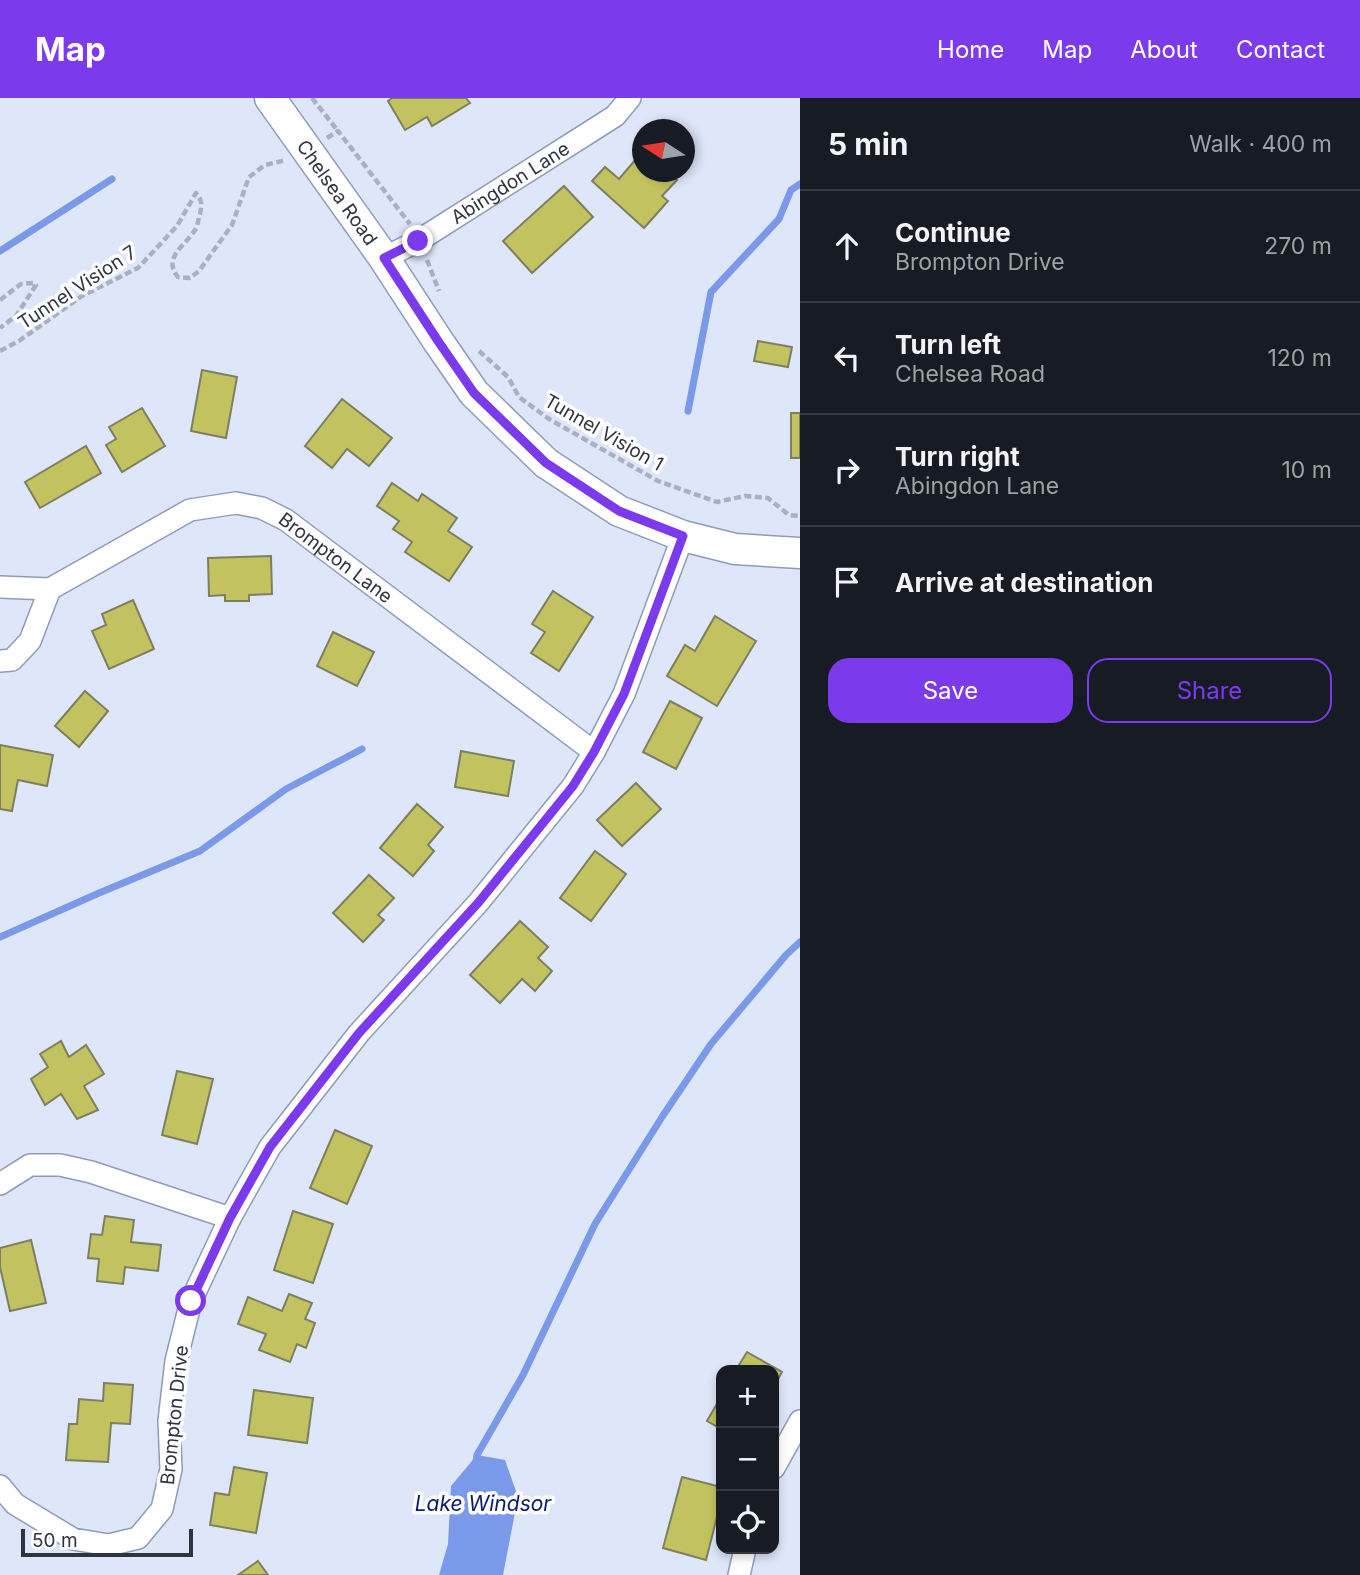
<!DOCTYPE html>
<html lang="en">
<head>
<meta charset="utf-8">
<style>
	:root { --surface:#171b24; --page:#242831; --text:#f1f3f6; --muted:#9ea1a6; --line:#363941; --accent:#7c3aed }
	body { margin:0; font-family:Inter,sans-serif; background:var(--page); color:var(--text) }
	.controls { position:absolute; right:21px; bottom:21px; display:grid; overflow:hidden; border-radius:14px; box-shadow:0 4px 10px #0003 }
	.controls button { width:63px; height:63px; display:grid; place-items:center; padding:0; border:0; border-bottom:2px solid var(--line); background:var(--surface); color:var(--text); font:35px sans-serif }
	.compass { position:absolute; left:632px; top:21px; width:63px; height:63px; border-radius:50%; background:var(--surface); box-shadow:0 4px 10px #0003; rotate:282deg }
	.scale { position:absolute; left:21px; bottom:18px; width:172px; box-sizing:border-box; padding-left:7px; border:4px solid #2f3441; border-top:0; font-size:19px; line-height:24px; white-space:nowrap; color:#2f3441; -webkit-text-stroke:5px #fff; paint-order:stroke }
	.stop { position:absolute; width:21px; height:21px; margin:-16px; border:5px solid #7c3aed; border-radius:50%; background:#fff }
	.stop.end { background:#7c3aed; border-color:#fff; box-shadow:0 2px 7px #0008 }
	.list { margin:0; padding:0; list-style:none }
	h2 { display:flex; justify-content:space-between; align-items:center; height:91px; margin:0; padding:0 28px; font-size:30px }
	h2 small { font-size:23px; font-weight:400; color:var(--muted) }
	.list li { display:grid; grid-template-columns:46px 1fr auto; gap:21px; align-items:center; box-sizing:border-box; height:112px; padding:0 28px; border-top:2px solid var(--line) }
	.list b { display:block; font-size:26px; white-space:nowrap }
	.list p { margin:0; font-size:23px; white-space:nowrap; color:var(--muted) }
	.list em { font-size:23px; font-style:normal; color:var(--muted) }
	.actions { display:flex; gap:14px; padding:21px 28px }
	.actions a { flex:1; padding:16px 0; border:2px solid var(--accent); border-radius:21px; text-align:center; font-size:24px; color:var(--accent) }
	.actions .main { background:var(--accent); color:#fff }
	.icon { flex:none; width:38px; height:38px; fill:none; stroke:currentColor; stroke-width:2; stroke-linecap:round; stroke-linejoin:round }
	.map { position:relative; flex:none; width:800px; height:1477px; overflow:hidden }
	header { display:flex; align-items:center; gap:42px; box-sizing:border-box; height:98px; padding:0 35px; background:var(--accent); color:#fff }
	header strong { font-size:33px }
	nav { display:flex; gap:38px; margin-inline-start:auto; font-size:24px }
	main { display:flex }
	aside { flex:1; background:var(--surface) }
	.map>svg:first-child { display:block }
</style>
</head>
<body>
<header>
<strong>Map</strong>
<nav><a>Home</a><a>Map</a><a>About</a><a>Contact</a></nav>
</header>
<main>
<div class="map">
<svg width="800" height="1477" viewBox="0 0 800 1477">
	<rect width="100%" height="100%" fill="#dee6f9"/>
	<path fill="#7a99e9" d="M 477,1357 L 505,1362 L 518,1399 L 503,1477 L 439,1477 L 448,1446 L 451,1388 Z"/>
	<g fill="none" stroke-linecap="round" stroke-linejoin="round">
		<g stroke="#7a99e9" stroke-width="7">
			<path d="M 0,153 L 112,81"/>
			<path d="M 688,313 L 711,194 L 779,121 L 791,92 L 800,86"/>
			<path d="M 0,839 L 99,795 L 200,753 L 286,691 L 362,651"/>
			<path d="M 476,1363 L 477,1357 L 523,1277 L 595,1126 L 662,1019 L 711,946 L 786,857 L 800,844"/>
		</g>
	</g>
	<g fill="#c2c360" stroke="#7e7f5f" stroke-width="2">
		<path d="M 392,0 L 466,0 L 470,5 L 432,28 L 427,19 L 405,32 L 388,3 Z"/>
		<path d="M 642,54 L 642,74 L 667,74 L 677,82 L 662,98 L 668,103 L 644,130 L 592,83 L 605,69 L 619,81 Z"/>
		<path d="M 564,88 L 593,119 L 532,175 L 503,143 Z"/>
		<path d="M 758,243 L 792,249 L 788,269 L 754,263 Z"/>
		<path d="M 202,272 L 237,279 L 226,340 L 191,333 Z"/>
		<path d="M 342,301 L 392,340 L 369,368 L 347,351 L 332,370 L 305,348 Z"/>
		<path d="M 142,310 L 165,348 L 122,374 L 106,347 L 116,341 L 109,329 Z"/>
		<rect x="791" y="315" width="9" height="45"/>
		<path d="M 86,348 L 101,375 L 40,410 L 25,384 Z"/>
		<path d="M 392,385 L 418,403 L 422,396 L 457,420 L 448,433 L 472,449 L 449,483 L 405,454 L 412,444 L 393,431 L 399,423 L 377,408 Z"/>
		<path d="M 271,458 L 272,496 L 249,497 L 249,503 L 225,503 L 225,497 L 209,498 L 208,460 Z"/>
		<path d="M 553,493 L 593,519 L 559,573 L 531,555 L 545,534 L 532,526 Z"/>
		<path d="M 133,502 L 154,551 L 109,571 L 92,533 L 106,527 L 102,516 Z"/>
		<path d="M 715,518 L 756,543 L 717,608 L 667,578 L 685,547 L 695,553 Z"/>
		<path d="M 333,534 L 374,554 L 357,588 L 317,568 Z"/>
		<path d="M 85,593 L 108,613 L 79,649 L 55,628 Z"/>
		<path d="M 670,603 L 702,620 L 676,671 L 643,654 Z"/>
		<path d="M 0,647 L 53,657 L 47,688 L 18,682 L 12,713 L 0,711 Z"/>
		<path d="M 461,653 L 514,663 L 508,698 L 455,689 Z"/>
		<path d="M 636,685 L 661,711 L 622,748 L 597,722 Z"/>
		<path d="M 417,706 L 443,729 L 428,747 L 434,753 L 413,778 L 380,750 Z"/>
		<path d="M 595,753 L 626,776 L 591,823 L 560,800 Z"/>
		<path d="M 369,777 L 394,800 L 378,817 L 384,822 L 363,844 L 333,815 Z"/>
		<path d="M 520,823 L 548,849 L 538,860 L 552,873 L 535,893 L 522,881 L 500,905 L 470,877 Z"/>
		<path d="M 61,943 L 69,959 L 86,947 L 104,976 L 84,988 L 98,1012 L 77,1021 L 61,996 L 45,1007 L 31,981 L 48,969 L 40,956 Z"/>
		<path d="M 177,973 L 213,981 L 197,1046 L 162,1037 Z"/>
		<path d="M 335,1032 L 372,1048 L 347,1106 L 310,1090 Z"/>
		<path d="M 293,1113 L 333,1126 L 313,1185 L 274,1172 Z"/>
		<path d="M 105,1118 L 134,1122 L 131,1144 L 161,1147 L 158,1173 L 125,1169 L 123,1186 L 97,1183 L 99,1161 L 88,1160 L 91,1136 L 102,1137 Z"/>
		<path d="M 31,1142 L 46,1205 L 10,1213 L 0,1169 L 0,1150 Z"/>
		<path d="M 289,1196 L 312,1205 L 305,1221 L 315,1225 L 306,1250 L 297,1246 L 290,1264 L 259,1252 L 266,1236 L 238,1226 L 248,1199 L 282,1213 Z"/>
		<path d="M 747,1254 L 782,1274 L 774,1289 L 774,1272 L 736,1272 Z"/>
		<path d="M 104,1285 L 133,1287 L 130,1326 L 111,1325 L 108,1364 L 66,1362 L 69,1326 L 77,1326 L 79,1301 L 103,1303 Z"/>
		<path d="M 254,1292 L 313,1300 L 307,1345 L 248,1337 Z"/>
		<path d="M 721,1299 L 721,1331 L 707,1323 Z"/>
		<path d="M 234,1369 L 267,1375 L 256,1435 L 210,1427 L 215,1395 L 229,1397 Z"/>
		<path d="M 682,1379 L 721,1389 L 721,1403 L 706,1462 L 663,1450 Z"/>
		<path d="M 258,1463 L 268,1477 L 238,1477 Z"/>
	</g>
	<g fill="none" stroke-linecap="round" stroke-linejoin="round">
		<defs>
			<g id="street">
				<path id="s1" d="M 384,160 L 418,143 L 615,18 L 630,0"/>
				<path id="s2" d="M 0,489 L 50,491 L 190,412 L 236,405 L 262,410 L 286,422 L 594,654"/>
				<path d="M 0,563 L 12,562 L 30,543 L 50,491"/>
				<path d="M 0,1086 L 30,1067 L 60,1067 L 91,1074 L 230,1120 L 191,1203 L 176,1263 L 169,1323 L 171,1371 L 162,1411 L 138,1440 L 109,1447 L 73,1441 L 15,1406 L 0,1388"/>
				<path d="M 230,1120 L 270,1049 L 359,935 L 478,805 L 573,688 L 594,654 L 624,596 L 683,438"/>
				<path d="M 774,1370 L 800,1323"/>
				<path d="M 739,1477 L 745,1451"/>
			</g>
			<g id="secondary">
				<path id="s3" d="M 270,0 L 384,160 L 438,243 L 474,295 L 546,365 L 619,413 L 683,438 L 735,451 L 800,455"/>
			</g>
		</defs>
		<use href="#street" stroke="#8f9cb9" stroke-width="24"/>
		<use href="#secondary" stroke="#8f9cb9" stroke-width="33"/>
		<g stroke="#a8b0c1" stroke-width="4.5" stroke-dasharray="7 3.5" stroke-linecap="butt">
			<path d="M 312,0 L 338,33"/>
			<path d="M 327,40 L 338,33 L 410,126"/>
			<path d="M 427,162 L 439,193"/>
			<path d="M 0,202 L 21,186 L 34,185 L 36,187 L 16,218 L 0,230"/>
			<path d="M 0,253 L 19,243 L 82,198 L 138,170 L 177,128 L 196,95 C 202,102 202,107 200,116 C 198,121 198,128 195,132 C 185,148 162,160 178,179 L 190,180 L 199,173 L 232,127 L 249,79 L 265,67 L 286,62"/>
			<path d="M 479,253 L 508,279 L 519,299 L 549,321 L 658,383 L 717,404 L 745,398 L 768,400 L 789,417 L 800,418"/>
		</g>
		<use href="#street" stroke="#fff" stroke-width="21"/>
		<use href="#secondary" stroke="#fff" stroke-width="30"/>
	</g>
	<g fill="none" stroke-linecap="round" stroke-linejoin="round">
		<path stroke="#7c3aed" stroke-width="9" d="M 191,1203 L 230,1120 L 270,1049 L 359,935 L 478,805 L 573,688 L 594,654 L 624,596 L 683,438 L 619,413 L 546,365 L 474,295 L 438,243 L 384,160 L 418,143"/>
	</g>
	<g text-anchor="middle" stroke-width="7" stroke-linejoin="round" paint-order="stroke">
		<g font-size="19" fill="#2f3441" stroke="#fff">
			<text dy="7" stroke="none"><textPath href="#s1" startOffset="147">Abingdon Lane</textPath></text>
			<text dy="7" stroke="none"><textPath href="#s3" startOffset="116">Chelsea Road</textPath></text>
			<text transform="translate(77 189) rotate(-33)" y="7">Tunnel Vision 7</text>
			<text transform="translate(604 334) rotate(30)" y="7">Tunnel Vision 1</text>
			<text dy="7" stroke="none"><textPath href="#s2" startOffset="373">Brompton Lane</textPath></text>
			<text transform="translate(174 1317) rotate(-84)" y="7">Brompton Drive</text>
		</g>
		<g font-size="21" font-style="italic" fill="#0b1974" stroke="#fff">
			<text x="483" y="1413">Lake Windsor</text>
		</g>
	</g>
</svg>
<div class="controls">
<button>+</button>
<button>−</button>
<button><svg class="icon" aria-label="locate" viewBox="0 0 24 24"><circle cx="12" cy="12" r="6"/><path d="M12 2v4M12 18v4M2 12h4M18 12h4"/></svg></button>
</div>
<svg class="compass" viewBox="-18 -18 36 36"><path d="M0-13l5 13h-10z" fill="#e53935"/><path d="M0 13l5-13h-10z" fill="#9ea1a6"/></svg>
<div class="scale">50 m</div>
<div class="stop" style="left:191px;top:1203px"></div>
<div class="stop end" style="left:418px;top:143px"></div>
</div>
<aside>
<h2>5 min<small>Walk · 400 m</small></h2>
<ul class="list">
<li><svg class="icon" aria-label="ahead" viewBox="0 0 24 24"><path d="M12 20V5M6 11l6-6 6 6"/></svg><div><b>Continue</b><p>Brompton Drive</p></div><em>270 m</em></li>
<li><svg class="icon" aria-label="left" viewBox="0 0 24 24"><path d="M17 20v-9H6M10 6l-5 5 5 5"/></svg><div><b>Turn left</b><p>Chelsea Road</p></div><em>120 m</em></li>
<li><svg class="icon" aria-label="right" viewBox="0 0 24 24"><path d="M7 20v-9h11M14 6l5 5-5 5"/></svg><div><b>Turn right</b><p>Abingdon Lane</p></div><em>10 m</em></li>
<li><svg class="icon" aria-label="arrive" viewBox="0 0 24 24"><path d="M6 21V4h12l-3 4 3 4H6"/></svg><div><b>Arrive at destination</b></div></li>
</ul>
<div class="actions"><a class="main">Save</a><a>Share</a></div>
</aside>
</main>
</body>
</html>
